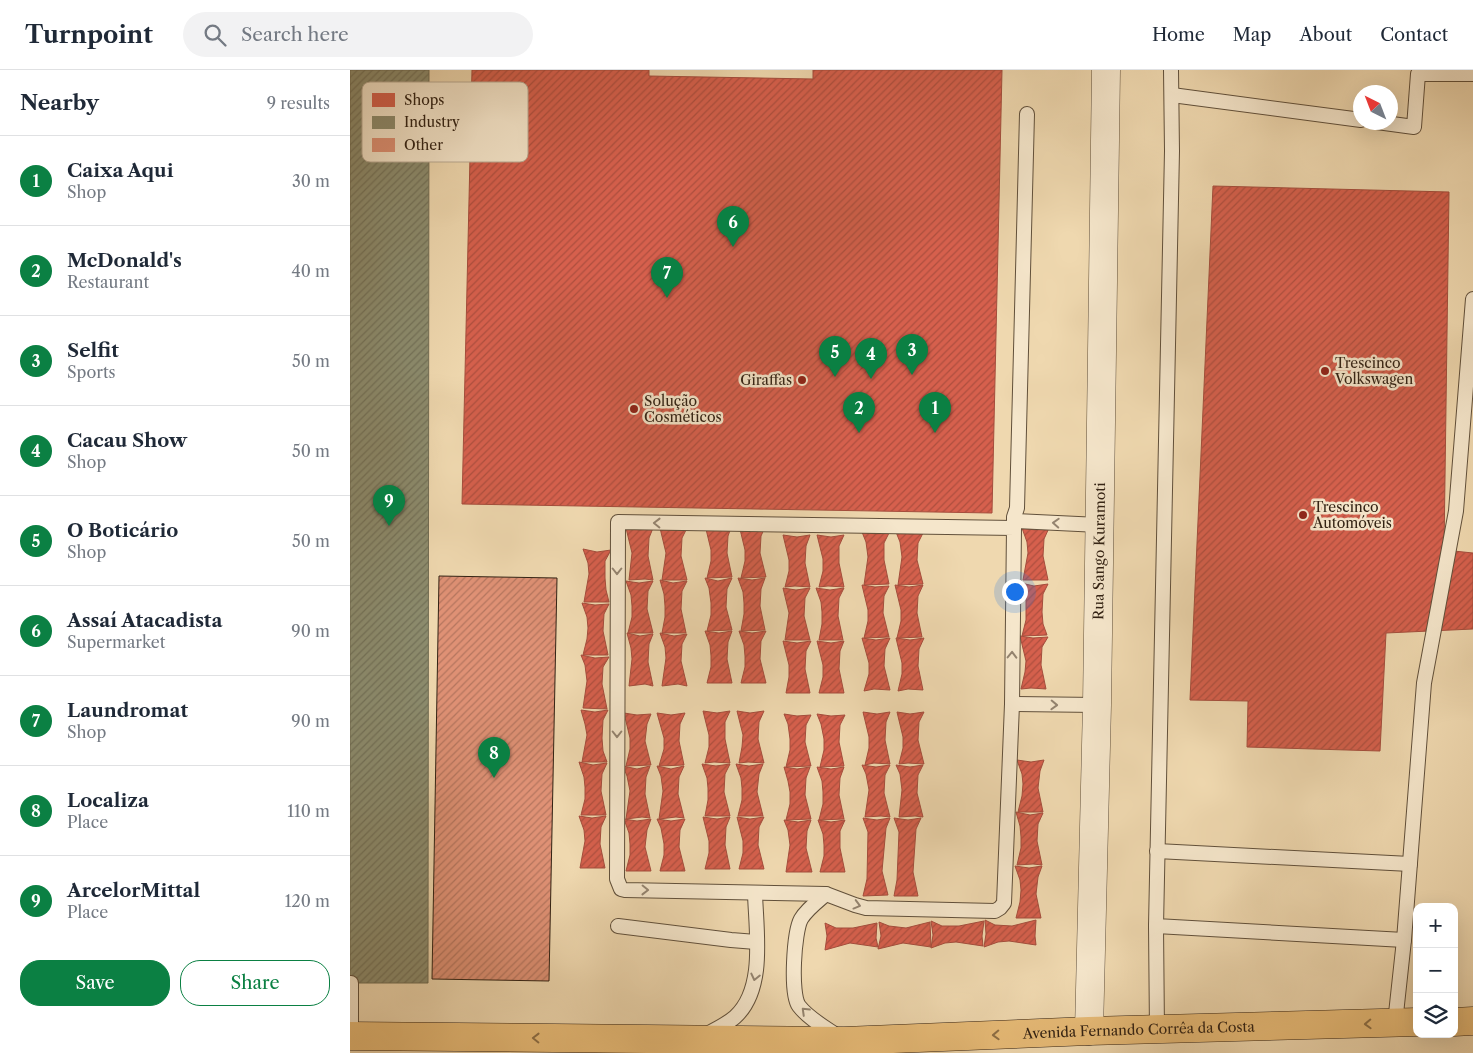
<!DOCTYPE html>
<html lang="en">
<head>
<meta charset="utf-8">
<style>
	:root { --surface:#fff; --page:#f2f2f3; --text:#1f2937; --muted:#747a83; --line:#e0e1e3; --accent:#0b8043 }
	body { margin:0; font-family:"Libre Caslon Text",serif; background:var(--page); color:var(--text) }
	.controls { position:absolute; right:15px; bottom:15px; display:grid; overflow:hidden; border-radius:10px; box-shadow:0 5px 20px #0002 }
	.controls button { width:45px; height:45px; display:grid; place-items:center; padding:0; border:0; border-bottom:1px solid var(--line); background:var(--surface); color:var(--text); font:25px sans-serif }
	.compass { position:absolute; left:1003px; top:15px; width:45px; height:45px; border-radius:50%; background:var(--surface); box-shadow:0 5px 20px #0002; rotate:318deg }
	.you { position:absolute; left:664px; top:521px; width:18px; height:18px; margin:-12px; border:4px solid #fff; border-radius:50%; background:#1a73e8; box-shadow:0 0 0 8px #1a73e833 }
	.badge { display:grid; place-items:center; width:32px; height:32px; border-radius:50%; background:var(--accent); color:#fff; font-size:16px; font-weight:700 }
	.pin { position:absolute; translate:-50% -41px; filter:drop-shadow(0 1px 2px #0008) }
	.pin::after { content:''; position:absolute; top:26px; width:18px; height:15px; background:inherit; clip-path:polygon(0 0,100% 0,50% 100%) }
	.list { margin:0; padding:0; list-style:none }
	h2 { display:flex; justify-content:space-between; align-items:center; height:65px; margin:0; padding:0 20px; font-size:21px }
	h2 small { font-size:16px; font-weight:400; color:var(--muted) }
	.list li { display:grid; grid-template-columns:32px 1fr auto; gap:15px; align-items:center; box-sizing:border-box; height:90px; padding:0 20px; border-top:1px solid var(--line) }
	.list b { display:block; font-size:19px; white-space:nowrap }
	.list p { margin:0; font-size:16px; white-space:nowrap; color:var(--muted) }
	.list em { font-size:16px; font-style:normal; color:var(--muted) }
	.actions { display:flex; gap:10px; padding:15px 20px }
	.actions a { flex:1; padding:11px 0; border:1px solid var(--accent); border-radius:20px; text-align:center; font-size:18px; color:var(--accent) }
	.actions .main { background:var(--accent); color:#fff }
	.icon { flex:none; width:28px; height:28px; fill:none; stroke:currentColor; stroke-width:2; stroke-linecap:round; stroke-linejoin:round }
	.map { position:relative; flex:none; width:1123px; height:983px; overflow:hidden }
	header { display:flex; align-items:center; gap:30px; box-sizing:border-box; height:70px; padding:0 25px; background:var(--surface); border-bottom:1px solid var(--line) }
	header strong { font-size:24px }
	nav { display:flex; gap:28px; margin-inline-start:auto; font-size:18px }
	.search { width:350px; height:45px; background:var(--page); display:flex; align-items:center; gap:12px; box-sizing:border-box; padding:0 18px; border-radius:28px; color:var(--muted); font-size:19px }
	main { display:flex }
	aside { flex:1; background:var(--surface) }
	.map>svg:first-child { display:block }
</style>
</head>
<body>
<header>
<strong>Turnpoint</strong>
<div class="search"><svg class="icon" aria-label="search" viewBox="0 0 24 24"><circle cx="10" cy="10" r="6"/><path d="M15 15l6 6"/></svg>Search here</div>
<nav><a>Home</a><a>Map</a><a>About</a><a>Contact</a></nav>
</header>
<main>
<aside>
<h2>Nearby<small>9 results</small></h2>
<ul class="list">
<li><span class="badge">1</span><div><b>Caixa Aqui</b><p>Shop</p></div><em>30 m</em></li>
<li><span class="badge">2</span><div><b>McDonald's</b><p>Restaurant</p></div><em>40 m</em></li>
<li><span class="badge">3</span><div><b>Selfit</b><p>Sports</p></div><em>50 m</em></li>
<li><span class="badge">4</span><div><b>Cacau Show</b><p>Shop</p></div><em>50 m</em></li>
<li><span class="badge">5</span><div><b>O Boticário</b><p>Shop</p></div><em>50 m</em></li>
<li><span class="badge">6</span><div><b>Assaí Atacadista</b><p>Supermarket</p></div><em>90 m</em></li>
<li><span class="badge">7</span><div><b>Laundromat</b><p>Shop</p></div><em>90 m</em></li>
<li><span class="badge">8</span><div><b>Localiza</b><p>Place</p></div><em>110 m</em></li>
<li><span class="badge">9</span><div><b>ArcelorMittal</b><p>Place</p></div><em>120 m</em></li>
</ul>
<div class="actions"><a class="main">Save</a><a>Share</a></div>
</aside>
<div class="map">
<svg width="1123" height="983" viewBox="0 0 1123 983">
	<defs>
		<pattern id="shops-hatch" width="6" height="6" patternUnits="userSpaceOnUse" patternTransform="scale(1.25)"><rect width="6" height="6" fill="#d6604d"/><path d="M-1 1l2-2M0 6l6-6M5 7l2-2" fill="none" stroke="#ae4f3f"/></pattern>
		<pattern id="industry-hatch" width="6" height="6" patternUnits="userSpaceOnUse" patternTransform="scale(1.25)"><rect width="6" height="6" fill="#8c8c6e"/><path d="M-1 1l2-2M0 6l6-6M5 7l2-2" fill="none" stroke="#737259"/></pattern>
		<pattern id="building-hatch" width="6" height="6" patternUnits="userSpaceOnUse" patternTransform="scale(1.25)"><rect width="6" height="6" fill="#df9175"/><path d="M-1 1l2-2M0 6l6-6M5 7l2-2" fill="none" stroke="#b5765f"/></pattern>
	</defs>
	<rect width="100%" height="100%" fill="#efd8af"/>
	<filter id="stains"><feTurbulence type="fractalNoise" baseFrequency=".004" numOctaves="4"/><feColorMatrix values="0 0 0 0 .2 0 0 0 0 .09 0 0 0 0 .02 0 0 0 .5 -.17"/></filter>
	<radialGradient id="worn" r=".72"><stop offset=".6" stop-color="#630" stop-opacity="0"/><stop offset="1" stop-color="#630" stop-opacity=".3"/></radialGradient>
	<g fill="url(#shops-hatch)" stroke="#a54d3c">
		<path d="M 122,0 L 299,0 L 299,6 L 463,9 L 463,0 L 652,0 L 642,443 L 112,434 Z"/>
		<path d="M 863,116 L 1099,122 L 1094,480 L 1123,483 L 1123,559 L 1036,563 L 1030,681 L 897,677 L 898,631 L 840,630 Z"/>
		<path d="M 355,455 L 382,455 L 378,466 L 377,483 L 382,507 L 357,508 L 361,491 L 361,480 Z"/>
		<path d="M 389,455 L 416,455 L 411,466 L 410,483 L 416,507 L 391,508 L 395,491 L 395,480 Z"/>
		<path d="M 276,458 L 290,460 L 303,458 L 299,468 L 298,486 L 303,510 L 295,509 L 279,510 L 282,483 Z"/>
		<path d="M 310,458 L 337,458 L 332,468 L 331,486 L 337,510 L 312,510 L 316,483 Z"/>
		<path d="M 672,458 L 685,460 L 699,458 L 694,469 L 693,486 L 698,510 L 673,510 L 678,483 L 677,472 Z"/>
		<path d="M 512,462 L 526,464 L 539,463 L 534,473 L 534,490 L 539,514 L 514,515 L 518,487 L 516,472 Z"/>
		<path d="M 546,462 L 560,464 L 573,463 L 568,473 L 567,490 L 573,514 L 548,515 L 552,487 L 550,472 Z"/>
		<path d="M 433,465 L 447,467 L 460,465 L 456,476 L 455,493 L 460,517 L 445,516 L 435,517 L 439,501 L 439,490 Z"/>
		<path d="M 467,465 L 481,467 L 494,465 L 489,476 L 489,493 L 494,517 L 478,516 L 469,517 L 473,501 L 473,489 Z"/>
		<path d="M 233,479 L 247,482 L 261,480 L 255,491 L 255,508 L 256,520 L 259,532 L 234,532 L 239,504 L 238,493 Z"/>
		<path d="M 355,508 L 368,511 L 382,508 L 377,519 L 376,537 L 382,560 L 357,561 L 361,545 L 361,533 L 359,518 Z"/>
		<path d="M 388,508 L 402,510 L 415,508 L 411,519 L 410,536 L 415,560 L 391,561 L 394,544 L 394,533 L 393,522 Z"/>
		<path d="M 310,510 L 323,513 L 337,511 L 332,521 L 331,539 L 336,563 L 312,563 L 315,547 L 315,536 L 314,524 Z"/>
		<path d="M 276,511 L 289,513 L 303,511 L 298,521 L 297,539 L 303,563 L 278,563 L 282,547 L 282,536 L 281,525 Z"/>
		<path d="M 671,513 L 684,516 L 698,514 L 693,524 L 692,542 L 693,554 L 697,565 L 672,566 L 676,550 L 676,527 Z"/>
		<path d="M 512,515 L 525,517 L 539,516 L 534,526 L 533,543 L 539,567 L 514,568 L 518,551 L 518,540 Z"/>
		<path d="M 545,515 L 559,517 L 573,515 L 568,526 L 567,543 L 572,567 L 547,568 L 551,551 L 551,540 Z"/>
		<path d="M 433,518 L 446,520 L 460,518 L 455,528 L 454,546 L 460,570 L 435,570 L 439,543 Z"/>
		<path d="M 466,518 L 480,520 L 494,518 L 489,528 L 488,546 L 493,570 L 469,570 L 472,554 L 472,542 L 471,532 Z"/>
		<path d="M 232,533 L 245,535 L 259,534 L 254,544 L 253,561 L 258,585 L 233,585 L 237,569 L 238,558 L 237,547 Z"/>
		<path d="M 355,561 L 369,563 L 382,561 L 378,572 L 377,589 L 382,613 L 357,613 L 361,597 L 361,586 L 360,575 Z"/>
		<path d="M 389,561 L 402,563 L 416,561 L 411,571 L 410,589 L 416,613 L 391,613 L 395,597 L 395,586 L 394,575 Z"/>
		<path d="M 277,563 L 290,566 L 303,564 L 299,574 L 298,592 L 303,616 L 295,614 L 279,616 L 282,589 L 281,578 Z"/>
		<path d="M 310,563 L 324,566 L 337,564 L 332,574 L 331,591 L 337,616 L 328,614 L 312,616 L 316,588 L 315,577 Z"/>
		<path d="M 670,566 L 683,568 L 698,567 L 692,577 L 691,595 L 696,619 L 681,618 L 671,619 L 675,602 L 676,591 Z"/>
		<path d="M 512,568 L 526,570 L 540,568 L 535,579 L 534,596 L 540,620 L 524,619 L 514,621 L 519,604 L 519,593 Z"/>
		<path d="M 546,568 L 560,570 L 574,568 L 569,579 L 568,596 L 573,620 L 558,619 L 548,621 L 552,604 L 552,593 Z"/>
		<path d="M 433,571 L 447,573 L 461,571 L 456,581 L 455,599 L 460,623 L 436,623 L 439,607 L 439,595 Z"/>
		<path d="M 467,571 L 481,573 L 494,571 L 490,581 L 489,599 L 494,623 L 469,623 L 473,607 L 473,595 Z"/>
		<path d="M 231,585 L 245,588 L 259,587 L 253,597 L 252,614 L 257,639 L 233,638 L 237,611 L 235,595 Z"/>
		<path d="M 231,640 L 245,642 L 258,640 L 253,650 L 252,668 L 253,681 L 257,692 L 232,692 L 237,665 L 235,654 Z"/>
		<path d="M 353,641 L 367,643 L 380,641 L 375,652 L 375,669 L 380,693 L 364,692 L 355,693 L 359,677 L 359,665 Z"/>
		<path d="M 387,641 L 400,643 L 414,641 L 409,652 L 408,669 L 414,693 L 398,692 L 389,693 L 392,677 L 393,665 Z"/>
		<path d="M 513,642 L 527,644 L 540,642 L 536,652 L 535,670 L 540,694 L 524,693 L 515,695 L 519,678 L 519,667 Z"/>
		<path d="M 547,642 L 560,644 L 574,642 L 569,652 L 568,670 L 574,694 L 558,693 L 549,694 L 553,678 L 553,667 Z"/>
		<path d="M 274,643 L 287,645 L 301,644 L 297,654 L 295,671 L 301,695 L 276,696 L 280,679 L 280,668 Z"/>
		<path d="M 307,643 L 321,645 L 335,643 L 330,654 L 329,671 L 334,695 L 309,696 L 314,679 L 314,668 Z"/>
		<path d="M 434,644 L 447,646 L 461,645 L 456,655 L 455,672 L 461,696 L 436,697 L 440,680 L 440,669 L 438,654 Z"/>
		<path d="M 467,644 L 481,646 L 495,645 L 490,655 L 489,672 L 494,696 L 470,697 L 474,680 L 474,669 L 471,654 Z"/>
		<path d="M 667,690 L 681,692 L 694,690 L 690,701 L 688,718 L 693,742 L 668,742 L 672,726 L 673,714 L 672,704 Z"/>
		<path d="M 229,692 L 243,695 L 257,693 L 252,704 L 251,721 L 256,745 L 231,745 L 235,729 L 235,717 L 234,707 Z"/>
		<path d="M 352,694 L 366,696 L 380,694 L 375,704 L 374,722 L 380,746 L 355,746 L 358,730 L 358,718 L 357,708 Z"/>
		<path d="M 386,694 L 399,696 L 413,694 L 409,704 L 407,722 L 413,746 L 388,746 L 392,730 L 392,718 L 391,708 Z"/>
		<path d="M 512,695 L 526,697 L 540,695 L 535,705 L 534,723 L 540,747 L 531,746 L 515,747 L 519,720 L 516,704 Z"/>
		<path d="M 546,695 L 560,697 L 573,695 L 568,705 L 567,723 L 573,747 L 565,746 L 549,747 L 552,720 L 550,704 Z"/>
		<path d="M 273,696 L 287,699 L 300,696 L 296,707 L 295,724 L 300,748 L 292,747 L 276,749 L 280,721 L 277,706 Z"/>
		<path d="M 307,696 L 321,699 L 334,696 L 329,707 L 328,724 L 334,748 L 326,747 L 309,749 L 313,721 L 311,706 Z"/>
		<path d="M 434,697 L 447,699 L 460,697 L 456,708 L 455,725 L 461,749 L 436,750 L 440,734 L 440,722 L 438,711 Z"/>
		<path d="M 467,697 L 481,699 L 494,697 L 490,708 L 489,725 L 494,749 L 469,750 L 473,734 L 473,722 L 472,711 Z"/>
		<path d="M 666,742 L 680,745 L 693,743 L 688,754 L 687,771 L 692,795 L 683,794 L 667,795 L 671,778 L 671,767 L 670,756 Z"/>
		<path d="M 229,746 L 242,748 L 256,746 L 251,757 L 250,774 L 255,798 L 230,798 L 235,771 L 234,760 Z"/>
		<path d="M 353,747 L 367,749 L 380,747 L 376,757 L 375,775 L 380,799 L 355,799 L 359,783 L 359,771 Z"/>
		<path d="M 387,747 L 400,749 L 414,747 L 409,757 L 408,775 L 414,799 L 389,799 L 393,783 L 393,771 Z"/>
		<path d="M 513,748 L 527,750 L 540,748 L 536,758 L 532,801 L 538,825 L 513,826 L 517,809 L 518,762 Z"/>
		<path d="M 544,748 L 558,750 L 571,748 L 566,759 L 563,802 L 568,826 L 544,826 L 547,810 L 549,762 Z"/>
		<path d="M 274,749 L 287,751 L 301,749 L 297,760 L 295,777 L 301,801 L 276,801 L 280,785 L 280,774 L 279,763 Z"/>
		<path d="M 307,749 L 321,751 L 335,749 L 330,760 L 329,777 L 335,801 L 310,801 L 314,785 L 314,774 L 311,758 Z"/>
		<path d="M 434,750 L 448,752 L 461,750 L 457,761 L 456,778 L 462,802 L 436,802 L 440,775 L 438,760 Z"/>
		<path d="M 468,750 L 481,752 L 495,750 L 490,761 L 490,778 L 495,802 L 470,802 L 474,786 L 474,775 L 473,764 Z"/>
		<path d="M 665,796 L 679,798 L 692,796 L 688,807 L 686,824 L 691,848 L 666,848 L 670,832 L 671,820 L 670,810 Z"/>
		<path d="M 635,850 L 645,855 L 662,856 L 686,850 L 685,866 L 686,875 L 659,871 L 648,872 L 634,877 L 636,864 Z"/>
		<path d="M 581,851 L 592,856 L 609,856 L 634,851 L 632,866 L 633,876 L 606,872 L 595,873 L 581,878 L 583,865 Z"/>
		<path d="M 529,852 L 539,856 L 556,858 L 580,852 L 581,877 L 553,873 L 528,879 L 531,866 Z"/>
		<path d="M 475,853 L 486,858 L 503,858 L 527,853 L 526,868 L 528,877 L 500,873 L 475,880 L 477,866 Z"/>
	</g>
	<path fill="url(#industry-hatch)" stroke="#716c53" d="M 0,0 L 79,0 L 78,913 L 0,913 Z"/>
	<path fill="url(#building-hatch)" stroke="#322214" d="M 89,506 L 207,508 L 199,911 L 82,909 Z"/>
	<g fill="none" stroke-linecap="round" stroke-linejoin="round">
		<defs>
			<g id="lane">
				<path d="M 821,0 L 822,81 L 806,856 L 1054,870"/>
				<path d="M 822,25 L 1011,50"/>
				<path d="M 1027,52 L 1064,57 L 1068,4 L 1123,4"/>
				<path d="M 664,451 L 749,455"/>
				<path d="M 664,458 L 268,452 L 267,809 L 271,819 L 275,820 L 476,824 L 505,835 L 516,838 L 645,841 L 650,838 L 654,833 L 662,634 L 664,458 L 664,447 L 667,438 L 677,44"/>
				<path d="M 662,634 L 747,635"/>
				<path d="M 807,781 L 1060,794"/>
				<path d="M 476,824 C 468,831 457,839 451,849 C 444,862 440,924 449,936 C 459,949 476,958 489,967"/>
				<path d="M 268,856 L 381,870 L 406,872"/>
				<path d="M 806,856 L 807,960"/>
				<path d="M 1,913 L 1,966"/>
				<path d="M 1045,953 L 1054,870 L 1074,613 L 1106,441 L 1123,229"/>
				<path d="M 355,965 C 365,960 377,954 385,947 C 416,919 406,861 405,823"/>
			</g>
			<g id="street">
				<path id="s1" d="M 739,961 L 747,635 L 756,0"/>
			</g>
			<g id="highway">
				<path d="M 1104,952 L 1123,951"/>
				<path id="s2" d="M 0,966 L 494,971 L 739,961 L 1067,952"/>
			</g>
		</defs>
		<use href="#lane" stroke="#61503b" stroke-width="16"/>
		<use href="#street" stroke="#61503b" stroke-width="29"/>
		<use href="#highway" stroke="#322214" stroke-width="29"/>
		<use href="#lane" stroke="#f5e6cb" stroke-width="14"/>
		<use href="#street" stroke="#f5e6cb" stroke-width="28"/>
		<use href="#highway" stroke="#e8bc78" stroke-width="28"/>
	</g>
	<defs><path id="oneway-chevron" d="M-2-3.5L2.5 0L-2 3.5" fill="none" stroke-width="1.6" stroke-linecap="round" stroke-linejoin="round" transform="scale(1.25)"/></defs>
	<g stroke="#948470">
		<use href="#oneway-chevron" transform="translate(307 453) rotate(-179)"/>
		<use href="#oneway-chevron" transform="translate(706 453) rotate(-177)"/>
		<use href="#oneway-chevron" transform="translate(267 501) rotate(90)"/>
		<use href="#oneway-chevron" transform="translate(662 585) rotate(-89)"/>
		<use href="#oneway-chevron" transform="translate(704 635) rotate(2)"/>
		<use href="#oneway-chevron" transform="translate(267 664) rotate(90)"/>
		<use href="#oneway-chevron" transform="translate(295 820) rotate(1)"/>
		<use href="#oneway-chevron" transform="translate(507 835) rotate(15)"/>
		<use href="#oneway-chevron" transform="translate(405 907) rotate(103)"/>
		<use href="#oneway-chevron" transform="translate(455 941) rotate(-136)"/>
	</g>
	<g stroke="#8d6f46">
		<use href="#oneway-chevron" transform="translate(1018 954) rotate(178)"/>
		<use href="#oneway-chevron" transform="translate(646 965) rotate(178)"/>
		<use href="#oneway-chevron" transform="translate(186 968) rotate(-179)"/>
	</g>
	<g fill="#8f2418" stroke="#f5e6cb" stroke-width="2">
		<circle cx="975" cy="301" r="5"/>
		<circle cx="452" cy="310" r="5"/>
		<circle cx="284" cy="339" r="5"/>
		<circle cx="953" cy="445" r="5"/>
	</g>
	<g text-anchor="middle" stroke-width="5" stroke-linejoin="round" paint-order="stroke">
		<g font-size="14" fill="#322214" stroke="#f5e6cb" text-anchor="start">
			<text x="985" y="298">Trescinco<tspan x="985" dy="16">Volkswagen</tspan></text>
			<text x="442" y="315" text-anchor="end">Giraffas</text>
			<text x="294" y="336">Solução<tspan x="294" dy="16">Cosméticos</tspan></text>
			<text x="963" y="442">Trescinco<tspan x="963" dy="16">Automóveis</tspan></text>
		</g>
		<g font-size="14" fill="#322214" stroke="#f5e6cb">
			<text dy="5" stroke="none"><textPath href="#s1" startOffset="480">Rua Sango Kuramoti</textPath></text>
			<text dy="5" stroke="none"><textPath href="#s2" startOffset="789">Avenida Fernando Corrêa da Costa</textPath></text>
		</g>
	</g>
	<rect x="12" y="12" width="166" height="80" rx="8" fill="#f5e6cb" stroke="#baab94" stroke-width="1"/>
	<rect x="22" y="23" width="23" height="14" fill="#d6604d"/>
	<rect x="22" y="46" width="23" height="13" fill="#8c8c6e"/>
	<rect x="22" y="68" width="23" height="14" fill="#df9175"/>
	<g font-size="14" fill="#322214">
		<text x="54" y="35">Shops</text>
		<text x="54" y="57">Industry</text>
		<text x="54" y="80">Other</text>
	</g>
	<rect width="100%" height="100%" filter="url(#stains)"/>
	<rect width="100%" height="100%" fill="url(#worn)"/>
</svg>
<div class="controls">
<button>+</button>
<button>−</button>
<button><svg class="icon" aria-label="layers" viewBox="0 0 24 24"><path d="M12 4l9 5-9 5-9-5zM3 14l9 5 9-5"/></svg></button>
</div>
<svg class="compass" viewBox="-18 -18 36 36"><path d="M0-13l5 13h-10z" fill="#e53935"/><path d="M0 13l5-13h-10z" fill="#747a83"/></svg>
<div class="you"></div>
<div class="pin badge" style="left:585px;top:363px">1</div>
<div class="pin badge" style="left:509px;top:363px">2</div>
<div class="pin badge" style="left:562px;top:305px">3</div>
<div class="pin badge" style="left:521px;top:309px">4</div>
<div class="pin badge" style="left:485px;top:307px">5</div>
<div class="pin badge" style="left:383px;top:177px">6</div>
<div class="pin badge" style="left:317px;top:228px">7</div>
<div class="pin badge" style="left:144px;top:708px">8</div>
<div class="pin badge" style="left:39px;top:456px">9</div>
</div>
</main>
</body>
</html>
